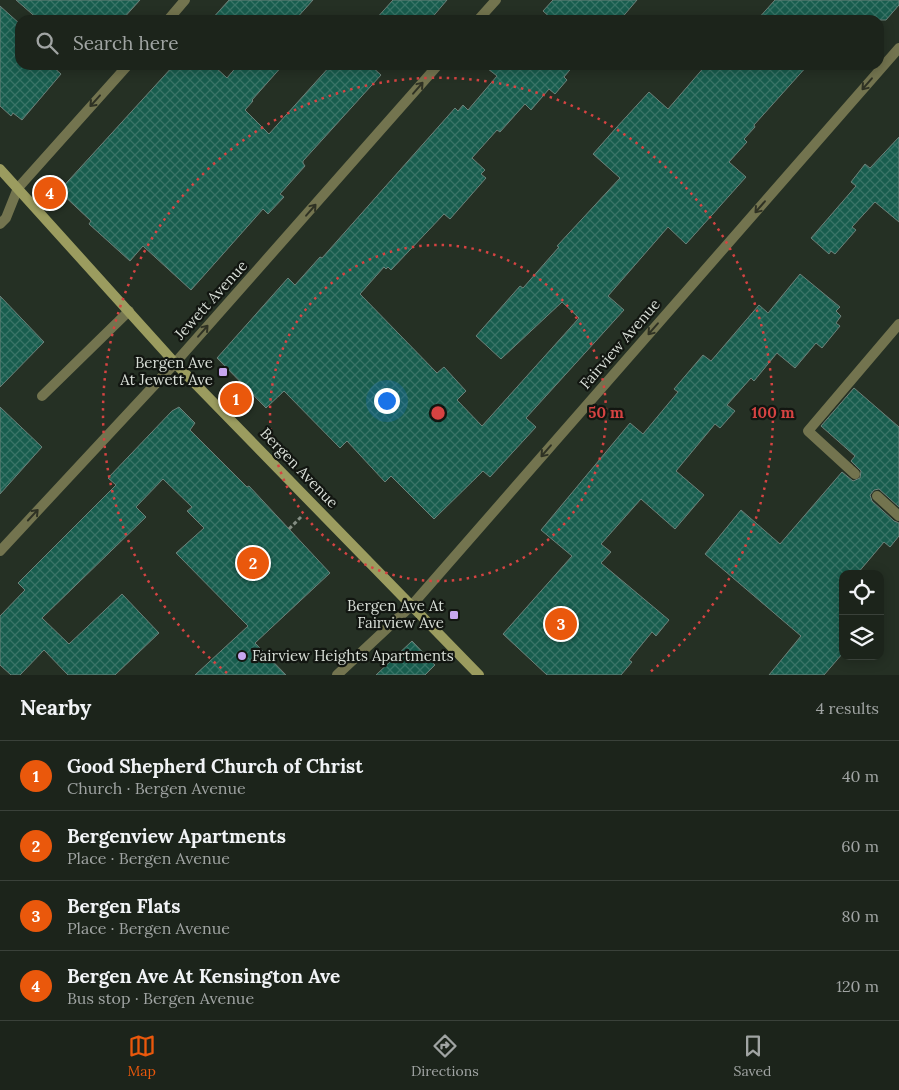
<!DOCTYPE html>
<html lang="en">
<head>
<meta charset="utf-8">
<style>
	:root { --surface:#1c241b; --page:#252c24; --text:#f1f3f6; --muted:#a0a4a3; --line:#3a413a; --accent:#ea580c }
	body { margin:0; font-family:Lora,serif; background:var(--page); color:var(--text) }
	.controls { position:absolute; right:15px; bottom:15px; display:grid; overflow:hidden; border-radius:10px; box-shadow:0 2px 12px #0003 }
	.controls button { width:45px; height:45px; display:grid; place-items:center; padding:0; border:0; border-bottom:1px solid var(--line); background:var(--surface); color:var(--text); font:25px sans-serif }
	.you { position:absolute; left:386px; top:400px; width:18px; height:18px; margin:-12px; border:4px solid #fff; border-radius:50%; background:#1a73e8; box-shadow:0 0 0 8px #1a73e833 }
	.badge { display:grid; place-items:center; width:32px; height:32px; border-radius:50%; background:var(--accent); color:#fff; font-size:16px; font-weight:700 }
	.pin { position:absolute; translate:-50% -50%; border:2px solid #fff; box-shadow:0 1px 5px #0006 }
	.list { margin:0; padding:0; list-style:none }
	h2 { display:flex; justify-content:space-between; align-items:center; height:65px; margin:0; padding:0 20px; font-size:21px }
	h2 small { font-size:16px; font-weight:400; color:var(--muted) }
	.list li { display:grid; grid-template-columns:32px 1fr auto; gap:15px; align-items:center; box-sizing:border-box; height:70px; padding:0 20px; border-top:1px solid var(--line) }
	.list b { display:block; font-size:19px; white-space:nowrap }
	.list p { margin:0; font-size:16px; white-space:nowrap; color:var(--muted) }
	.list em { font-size:16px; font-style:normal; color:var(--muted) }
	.icon { flex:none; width:28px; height:28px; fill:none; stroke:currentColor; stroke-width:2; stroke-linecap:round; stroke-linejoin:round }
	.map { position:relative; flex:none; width:899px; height:675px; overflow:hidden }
	.search { position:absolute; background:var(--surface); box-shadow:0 2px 12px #0003; left:15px; right:15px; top:15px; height:55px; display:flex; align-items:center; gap:12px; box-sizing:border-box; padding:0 18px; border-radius:15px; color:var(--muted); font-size:19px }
	.sheet { height:345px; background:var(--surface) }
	nav { display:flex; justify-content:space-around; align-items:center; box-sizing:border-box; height:70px; border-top:1px solid var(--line); background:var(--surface); font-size:14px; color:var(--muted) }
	nav a { display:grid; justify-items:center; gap:2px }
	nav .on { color:var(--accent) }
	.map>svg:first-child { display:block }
</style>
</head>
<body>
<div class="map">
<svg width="899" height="675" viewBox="0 0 899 675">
	<defs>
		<pattern id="building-cross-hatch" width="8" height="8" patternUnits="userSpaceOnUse" patternTransform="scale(1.25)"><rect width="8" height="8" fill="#185d4e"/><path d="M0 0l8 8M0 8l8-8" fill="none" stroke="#397467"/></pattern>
	</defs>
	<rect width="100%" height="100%" fill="#253024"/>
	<g fill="url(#building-cross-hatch)" stroke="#6d817a">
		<path d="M 16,0 L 140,0 L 122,20 L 39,20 Z"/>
		<path d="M 229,0 L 313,0 L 295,20 L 211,20 Z"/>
		<path d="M 393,0 L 447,0 L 430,20 L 375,20 Z"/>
		<path d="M 553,0 L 637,0 L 620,20 L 553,20 L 543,11 Z"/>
		<path d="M 775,0 L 899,0 L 899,5 L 886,20 L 757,20 Z"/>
		<path d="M 0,6 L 20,24 L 20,65 L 51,65 L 61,74 L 22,120 L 13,113 L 11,116 L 0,106 Z"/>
		<path d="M 174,65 L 213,65 L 227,78 L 238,65 L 283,65 L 252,100 L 253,101 L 245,110 L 269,134 L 331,65 L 370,65 L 381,75 L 303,161 L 303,163 L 305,166 L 280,194 L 284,197 L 268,214 L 263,209 L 191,290 L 143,246 L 130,261 L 89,224 L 91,221 L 59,191 Z"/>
		<path d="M 483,65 L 574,65 L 564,77 L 567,80 L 555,94 L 549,89 L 531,110 L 525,104 L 500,132 L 497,130 L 472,158 L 485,170 L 481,174 L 486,178 L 450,219 L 444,214 L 391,270 L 388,267 L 386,269 L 384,267 L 360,294 L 437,373 L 444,367 L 466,391 L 457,400 L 482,426 L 579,318 L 562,302 L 501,359 L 476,336 L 520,286 L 523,288 L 559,247 L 557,246 L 620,178 L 593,154 L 616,128 L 649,92 L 668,109 L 706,65 L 808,65 L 754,125 L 755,127 L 744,139 L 747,142 L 729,162 L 746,177 L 686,244 L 668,227 L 608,296 L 624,310 L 526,418 L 536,427 L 490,477 L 483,471 L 434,519 L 391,476 L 385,482 L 347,441 L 340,448 L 284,391 L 266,408 L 217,358 L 288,278 L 295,285 L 320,257 L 322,258 L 455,108 L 458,111 L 463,105 L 468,110 L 497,76 Z"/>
		<path d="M 899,137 L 899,222 L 875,202 L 852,227 L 856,230 L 835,254 L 831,251 L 829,254 L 811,238 L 856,186 L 851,182 L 865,164 L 870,168 Z"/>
		<path d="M 800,274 L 840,307 L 836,311 L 841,316 L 836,323 L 840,326 L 822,348 L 816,343 L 795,368 L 777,353 L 754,381 L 751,378 L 727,405 L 735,411 L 720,428 L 715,424 L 676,471 L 704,495 L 675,529 L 641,499 L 601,544 L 611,552 L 601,563 L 669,620 L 656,636 L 652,632 L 629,660 L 632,662 L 621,675 L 547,675 L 503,634 L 572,556 L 541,530 L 630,423 L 643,434 L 678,392 L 674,389 L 703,355 L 711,361 L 759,305 L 768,313 Z"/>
		<path d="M 0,296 L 44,342 L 0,387 Z"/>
		<path d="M 854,388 L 899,427 L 899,507 L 879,489 L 874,490 L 870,495 L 872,501 L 894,521 L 899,523 L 899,536 L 890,547 L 884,542 L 857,574 L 843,574 L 843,653 L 824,675 L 769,675 L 801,636 L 705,554 L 741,510 L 780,544 L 842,472 L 853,481 L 860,478 L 861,471 L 851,461 L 855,456 L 821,426 Z"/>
		<path d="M 0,407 L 42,447 L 0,494 Z"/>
		<path d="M 179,407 L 195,423 L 190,430 L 247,487 L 249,486 L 330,573 L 255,643 L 286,675 L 195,675 L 248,626 L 176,553 L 204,528 L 187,511 L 192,507 L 163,479 L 136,507 L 146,517 L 42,618 L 69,644 L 122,594 L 159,633 L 115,675 L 68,675 L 44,650 L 20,675 L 11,675 L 0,665 L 0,616 L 25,590 L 18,583 L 116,485 L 108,478 L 172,411 Z"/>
		<path d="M 412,641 L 435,665 L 425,675 L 376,675 Z"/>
	</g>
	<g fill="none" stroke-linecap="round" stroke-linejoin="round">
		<path stroke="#848d83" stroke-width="3" stroke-dasharray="4 2.5" stroke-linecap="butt" d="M 289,529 L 301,517"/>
		<g stroke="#73744f" stroke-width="10">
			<path d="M 0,224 L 6,218 L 18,188"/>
			<path d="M 42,396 L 129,311"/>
			<path d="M 855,474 L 808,431 L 899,324"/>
			<path d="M 877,496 L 899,516"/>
		</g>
		<g stroke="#73744f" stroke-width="10">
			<path d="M 168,20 L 185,0"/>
			<path d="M 478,20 L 496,0"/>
			<path d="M 18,188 L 128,65"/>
			<path d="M 0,551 L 175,363 L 438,65"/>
			<path d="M 337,675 L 412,605 L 899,48"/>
		</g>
		<path stroke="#9b9c5f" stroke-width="10" d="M 0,169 L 175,363 L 479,675"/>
	</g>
	<defs><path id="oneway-shaft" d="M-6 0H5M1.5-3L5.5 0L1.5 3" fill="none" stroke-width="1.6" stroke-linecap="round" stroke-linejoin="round" transform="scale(1.25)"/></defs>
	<g stroke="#2f3224">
		<use href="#oneway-shaft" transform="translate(867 84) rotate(131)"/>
		<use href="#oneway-shaft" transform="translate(418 88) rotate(-49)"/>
		<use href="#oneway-shaft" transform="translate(95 101) rotate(132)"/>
		<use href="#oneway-shaft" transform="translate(760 207) rotate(131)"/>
		<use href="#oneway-shaft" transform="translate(311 210) rotate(-49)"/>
		<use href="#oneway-shaft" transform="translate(653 329) rotate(131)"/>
		<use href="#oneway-shaft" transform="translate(203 331) rotate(-49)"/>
		<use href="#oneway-shaft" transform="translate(546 451) rotate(131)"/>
		<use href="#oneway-shaft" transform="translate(33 515) rotate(-47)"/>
	</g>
	<g fill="none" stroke="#d64342" stroke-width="2.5" stroke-dasharray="2.5 5">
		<circle cx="438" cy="413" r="168"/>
		<path d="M227 673A335 335 0 1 1 649 673"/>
	</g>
	<g fill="#c7a6ef" stroke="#121611" stroke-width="2">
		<rect x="218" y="367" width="10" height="10" rx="2.5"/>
		<rect x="449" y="610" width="10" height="10" rx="2.5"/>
		<circle cx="242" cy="656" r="5"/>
	</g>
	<g text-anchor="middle" stroke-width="4.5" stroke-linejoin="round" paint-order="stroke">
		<g font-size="15" fill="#d8ded7" stroke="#121611">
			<text transform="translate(211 300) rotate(-48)" y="5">Jewett Avenue</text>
			<text transform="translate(620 344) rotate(-49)" y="5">Fairview Avenue</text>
			<text transform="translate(299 468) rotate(46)" y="5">Bergen Avenue</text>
		</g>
		<g font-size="15" fill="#d8ded7" stroke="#121611" text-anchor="end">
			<text x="213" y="368">Bergen Ave<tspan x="213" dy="17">At Jewett Ave</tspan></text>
			<text x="444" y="611">Bergen Ave At<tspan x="444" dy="17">Fairview Ave</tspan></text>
			<text x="252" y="661" text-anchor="start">Fairview Heights Apartments</text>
		</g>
	</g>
	<circle cx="438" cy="413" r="8" fill="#d64342" stroke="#121611" stroke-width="2.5"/>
	<g font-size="15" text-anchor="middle" font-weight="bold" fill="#d64342" stroke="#121611" stroke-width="4.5" stroke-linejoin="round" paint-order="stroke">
		<text x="606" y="418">50 m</text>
		<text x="773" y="418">100 m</text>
	</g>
</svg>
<div class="controls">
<button><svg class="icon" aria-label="locate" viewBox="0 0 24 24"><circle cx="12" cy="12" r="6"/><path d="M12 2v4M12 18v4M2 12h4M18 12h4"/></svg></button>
<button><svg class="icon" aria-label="layers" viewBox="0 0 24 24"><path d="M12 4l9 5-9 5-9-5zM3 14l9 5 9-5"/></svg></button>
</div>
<div class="you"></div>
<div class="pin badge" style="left:236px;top:399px">1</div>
<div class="pin badge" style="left:253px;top:563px">2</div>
<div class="pin badge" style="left:561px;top:624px">3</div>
<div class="pin badge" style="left:50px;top:193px">4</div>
<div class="search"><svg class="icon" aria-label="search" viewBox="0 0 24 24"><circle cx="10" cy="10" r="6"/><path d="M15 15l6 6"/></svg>Search here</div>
</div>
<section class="sheet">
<h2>Nearby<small>4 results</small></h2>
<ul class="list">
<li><span class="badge">1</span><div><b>Good Shepherd Church of Christ</b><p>Church · Bergen Avenue</p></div><em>40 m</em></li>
<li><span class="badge">2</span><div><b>Bergenview Apartments</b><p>Place · Bergen Avenue</p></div><em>60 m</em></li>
<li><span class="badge">3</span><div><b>Bergen Flats</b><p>Place · Bergen Avenue</p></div><em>80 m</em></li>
<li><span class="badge">4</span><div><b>Bergen Ave At Kensington Ave</b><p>Bus stop · Bergen Avenue</p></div><em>120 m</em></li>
</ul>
</section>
<nav>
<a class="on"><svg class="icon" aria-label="map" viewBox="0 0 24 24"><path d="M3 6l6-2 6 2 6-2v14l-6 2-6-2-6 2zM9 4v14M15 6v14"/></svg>Map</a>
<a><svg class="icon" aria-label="directions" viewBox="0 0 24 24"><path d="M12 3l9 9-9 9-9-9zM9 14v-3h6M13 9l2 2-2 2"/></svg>Directions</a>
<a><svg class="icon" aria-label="saved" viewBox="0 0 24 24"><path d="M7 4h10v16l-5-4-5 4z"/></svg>Saved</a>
</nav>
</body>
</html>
